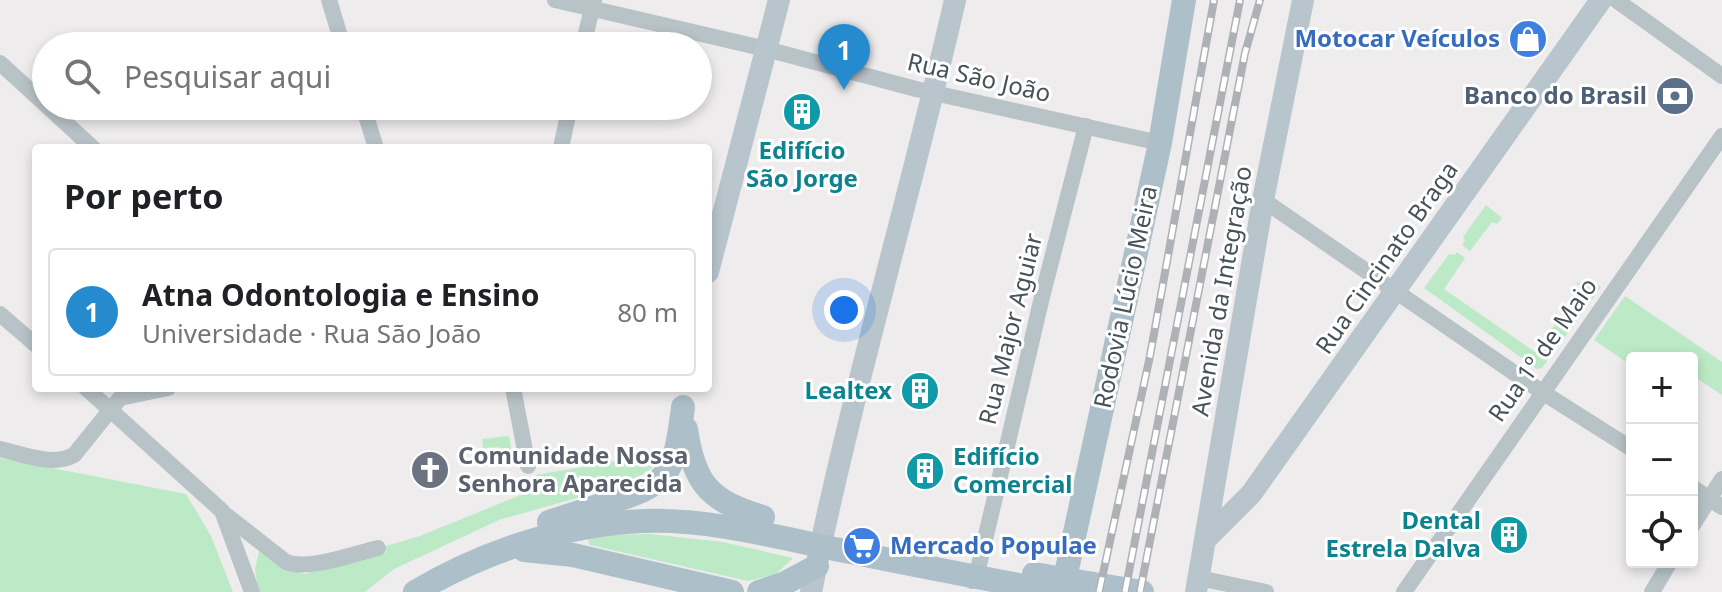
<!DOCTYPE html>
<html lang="pt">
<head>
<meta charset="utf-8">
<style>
	:root { --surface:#fff; --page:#f2f2f2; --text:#202124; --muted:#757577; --line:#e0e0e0; --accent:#268bce }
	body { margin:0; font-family:"Noto Sans",sans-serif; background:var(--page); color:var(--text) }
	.controls { position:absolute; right:24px; bottom:24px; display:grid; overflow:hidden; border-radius:8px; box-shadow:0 4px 12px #0003 }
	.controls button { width:72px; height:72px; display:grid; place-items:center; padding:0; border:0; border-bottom:2px solid var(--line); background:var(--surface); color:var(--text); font:40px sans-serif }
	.you { position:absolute; left:844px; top:310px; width:28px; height:28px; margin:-20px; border:6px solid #fff; border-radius:50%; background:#1a73e8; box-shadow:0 0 0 12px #1a73e833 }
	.badge { display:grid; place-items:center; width:52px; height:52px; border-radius:50%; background:var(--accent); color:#fff; font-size:26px; font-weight:700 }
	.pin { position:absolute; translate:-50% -66px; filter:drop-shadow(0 2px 4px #0008) }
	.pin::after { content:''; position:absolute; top:42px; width:28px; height:24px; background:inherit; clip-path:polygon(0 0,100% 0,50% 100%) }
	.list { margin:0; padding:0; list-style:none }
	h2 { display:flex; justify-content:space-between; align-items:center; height:104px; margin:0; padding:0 32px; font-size:34px }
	h2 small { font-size:26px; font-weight:400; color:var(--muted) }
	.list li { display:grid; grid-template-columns:52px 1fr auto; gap:24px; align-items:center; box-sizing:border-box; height:128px; margin:0 16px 16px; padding:0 16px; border:2px solid var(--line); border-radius:8px }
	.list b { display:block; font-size:30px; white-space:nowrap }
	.list p { margin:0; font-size:26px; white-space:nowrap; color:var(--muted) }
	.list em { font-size:26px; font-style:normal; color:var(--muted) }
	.icon { flex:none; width:44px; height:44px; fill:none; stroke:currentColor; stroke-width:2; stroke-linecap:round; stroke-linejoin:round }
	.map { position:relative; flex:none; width:1722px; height:592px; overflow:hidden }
	.search { position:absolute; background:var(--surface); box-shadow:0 4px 12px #0003; left:32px; top:32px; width:680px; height:88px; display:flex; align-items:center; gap:20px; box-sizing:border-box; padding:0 28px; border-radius:44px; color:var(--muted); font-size:30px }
	.panel { position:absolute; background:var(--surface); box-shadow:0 4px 12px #0003; left:32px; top:144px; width:680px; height:248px; border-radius:8px }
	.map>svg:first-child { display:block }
</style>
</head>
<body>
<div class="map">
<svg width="1722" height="592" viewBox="0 0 1722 592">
	<rect width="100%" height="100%" fill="#eeecec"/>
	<g fill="#bceac6">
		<path d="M 1486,205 L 1502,218 L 1497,224 L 1492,222 L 1470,251 L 1462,245 L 1465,241 L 1463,237 Z"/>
		<path d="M 1457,252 L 1465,258 L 1444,289 L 1535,352 L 1546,338 L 1554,351 L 1542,368 L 1537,369 L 1424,288 L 1449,254 L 1455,255 Z"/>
		<path d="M 1590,279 L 1601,287 L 1565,337 L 1551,330 L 1582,288 L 1576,283 Z"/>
		<path d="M 1625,296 L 1722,362 L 1722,395 L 1692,375 L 1692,358 L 1632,358 L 1632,366 L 1594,340 Z"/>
		<path d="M 509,436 L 513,459 L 500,462 L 499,447 L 483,448 L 482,439 Z"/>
		<path d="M 662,453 L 651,469 L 629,483 L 499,520 L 394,569 L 365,592 L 258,592 L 255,569 L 259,551 L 288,569 L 305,574 L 340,562 L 386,553 L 386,546 L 420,536 L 528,492 L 535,488 L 536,475 Z"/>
		<path d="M 0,458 L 186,494 L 211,536 L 233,592 L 0,592 Z"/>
		<path d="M 650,534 L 723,542 L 793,558 L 776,574 L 748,581 L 590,545 L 588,542 L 589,539 L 607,535 Z"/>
	</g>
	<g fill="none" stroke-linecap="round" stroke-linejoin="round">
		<g stroke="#b8c3c7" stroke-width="16">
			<path d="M 329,0 L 343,46"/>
			<path d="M 555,0 L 766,49 L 916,89 L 1160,143"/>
			<path d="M 1616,0 L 1722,76"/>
			<path d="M 583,46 L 594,0"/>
			<path d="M 0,63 L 93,148"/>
			<path d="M 363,106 L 376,148"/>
			<path d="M 561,148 L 570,106"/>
			<path d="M 1263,200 L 1542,392 L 1632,449"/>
			<path d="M 0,314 L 36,345"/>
			<path d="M 86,388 L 222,511 L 252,592"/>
			<path d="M 513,388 L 528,466"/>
			<path d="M 0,449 C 23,454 52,467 74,455 L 120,398 L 168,388"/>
			<path d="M 1692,487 L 1722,507"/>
			<path d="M 226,515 L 286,562 C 308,571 352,554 378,548"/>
			<path d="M 1692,526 L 1722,479"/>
			<path d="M 1199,578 L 1266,592"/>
			<path d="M 972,581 L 976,578 L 1042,297 L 1086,126"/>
			<path d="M 1404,592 L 1722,136"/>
			<path d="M 1652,592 L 1670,562"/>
		</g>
		<g stroke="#b8c5cc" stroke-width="22">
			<path d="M 708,272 L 779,0"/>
			<path d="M 1207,538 L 1251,494 L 1601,0"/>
			<path d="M 811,592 C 851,393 910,198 955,0"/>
			<path d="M 1196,592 L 1263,200 L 1303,0"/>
		</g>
		<g stroke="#adc0c9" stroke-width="24">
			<path d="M 686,429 C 694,485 710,501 763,517"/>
			<path d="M 549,522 C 568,516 586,510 604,504 C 669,485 675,475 683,407"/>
			<path d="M 524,550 L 573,555 L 732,592"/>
			<path d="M 1034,574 L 1142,592"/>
			<path d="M 415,592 C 483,552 565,524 644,521 C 707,519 769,535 830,548 C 905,563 980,578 1056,592"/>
			<path d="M 759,592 L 783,584 L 817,566"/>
			<path d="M 1062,592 L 1160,143 L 1184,0"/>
		</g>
		<defs>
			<g id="rail">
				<path d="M 1099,592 L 1150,356 L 1214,0"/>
				<path d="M 1125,592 L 1240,0"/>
				<path d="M 1140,592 L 1245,53 L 1260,0"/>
			</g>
		</defs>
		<use href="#rail" stroke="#aeb2b6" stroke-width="8"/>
		<use href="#rail" stroke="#fff" stroke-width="5" stroke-dasharray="15" stroke-linecap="butt"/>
	</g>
	<defs>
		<symbol id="shop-disc" viewBox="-11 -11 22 22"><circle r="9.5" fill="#3f7fe0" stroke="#fff"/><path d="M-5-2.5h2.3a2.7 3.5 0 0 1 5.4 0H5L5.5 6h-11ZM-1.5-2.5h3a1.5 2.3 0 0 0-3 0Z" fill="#fff"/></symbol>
		<symbol id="bank-disc" viewBox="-11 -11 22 22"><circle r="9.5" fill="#5c6f8a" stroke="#fff"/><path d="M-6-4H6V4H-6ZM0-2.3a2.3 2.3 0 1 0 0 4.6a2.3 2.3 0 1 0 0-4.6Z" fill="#fff"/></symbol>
		<symbol id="building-disc" viewBox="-11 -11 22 22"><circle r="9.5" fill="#0f9aa8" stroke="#fff"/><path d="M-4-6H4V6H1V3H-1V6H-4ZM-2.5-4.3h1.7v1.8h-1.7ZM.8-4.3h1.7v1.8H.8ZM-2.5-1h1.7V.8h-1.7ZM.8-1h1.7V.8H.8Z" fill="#fff"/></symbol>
		<symbol id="church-disc" viewBox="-11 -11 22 22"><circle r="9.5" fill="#6b7280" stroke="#fff"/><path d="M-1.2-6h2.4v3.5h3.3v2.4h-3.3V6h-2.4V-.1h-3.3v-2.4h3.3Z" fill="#fff"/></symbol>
		<symbol id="supermarket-disc" viewBox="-11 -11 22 22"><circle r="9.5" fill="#3f7fe0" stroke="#fff"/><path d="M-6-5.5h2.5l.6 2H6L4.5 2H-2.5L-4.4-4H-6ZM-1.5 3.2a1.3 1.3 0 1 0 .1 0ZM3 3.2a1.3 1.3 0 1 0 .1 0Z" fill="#fff"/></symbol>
	</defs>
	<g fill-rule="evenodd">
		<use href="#shop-disc" x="1506" y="17" width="44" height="44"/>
		<use href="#bank-disc" x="1653" y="74" width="44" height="44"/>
		<use href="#building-disc" x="780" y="90" width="44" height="44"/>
		<use href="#building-disc" x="898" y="369" width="44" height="44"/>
		<use href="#church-disc" x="408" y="448" width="44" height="44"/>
		<use href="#building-disc" x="903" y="449" width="44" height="44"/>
		<use href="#building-disc" x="1487" y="513" width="44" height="44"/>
		<use href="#supermarket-disc" x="840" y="524" width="44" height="44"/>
	</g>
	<g text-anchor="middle" stroke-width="6" stroke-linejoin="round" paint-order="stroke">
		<g font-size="24" font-weight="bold" fill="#366cbe" stroke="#fff" text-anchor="end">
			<text x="1500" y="47">Motocar Veículos</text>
			<text x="890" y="554" text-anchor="start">Mercado Populae</text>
		</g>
		<g font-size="24" fill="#465257" stroke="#fff">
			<text transform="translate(979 78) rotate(13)" y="8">Rua São João</text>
			<text transform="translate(1387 258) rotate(-55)" y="8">Rua Cincinato Braga</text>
			<text transform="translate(1222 291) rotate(-80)" y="8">Avenida da Integração</text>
			<text transform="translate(1126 297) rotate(-78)" y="8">Rodovia Lúcio Meira</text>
			<text transform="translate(1011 329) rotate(-76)" y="8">Rua Major Aguiar</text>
			<text transform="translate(1543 350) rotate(-55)" y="8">Rua 1º de Maio</text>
		</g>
		<g font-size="24" font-weight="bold" fill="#4e5e75" stroke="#fff" text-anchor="end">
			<text x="1647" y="104">Banco do Brasil</text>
		</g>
		<g font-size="24" font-weight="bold" fill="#0d838f" stroke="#fff" text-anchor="end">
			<text x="802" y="159" text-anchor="middle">Edifício<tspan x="802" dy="28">São Jorge</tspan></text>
			<text x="892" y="399">Lealtex</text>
			<text x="953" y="465" text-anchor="start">Edifício<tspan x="953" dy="28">Comercial</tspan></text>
			<text x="1481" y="529">Dental<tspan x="1481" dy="28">Estrela Dalva</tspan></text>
		</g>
		<g font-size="24" font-weight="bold" fill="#5b616d" stroke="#fff" text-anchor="start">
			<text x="458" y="464">Comunidade Nossa<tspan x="458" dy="28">Senhora Aparecida</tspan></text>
		</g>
	</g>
</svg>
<div class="controls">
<button>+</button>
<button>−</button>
<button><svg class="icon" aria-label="locate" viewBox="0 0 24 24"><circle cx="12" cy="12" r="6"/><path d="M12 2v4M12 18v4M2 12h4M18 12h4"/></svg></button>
</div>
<div class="you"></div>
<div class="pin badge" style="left:844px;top:90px">1</div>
<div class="search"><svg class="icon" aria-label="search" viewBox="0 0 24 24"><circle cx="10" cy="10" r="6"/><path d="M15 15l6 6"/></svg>Pesquisar aqui</div>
<section class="panel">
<h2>Por perto<small></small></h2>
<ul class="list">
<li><span class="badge">1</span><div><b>Atna Odontologia e Ensino</b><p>Universidade · Rua São João</p></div><em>80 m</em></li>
</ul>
</section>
</div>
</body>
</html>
